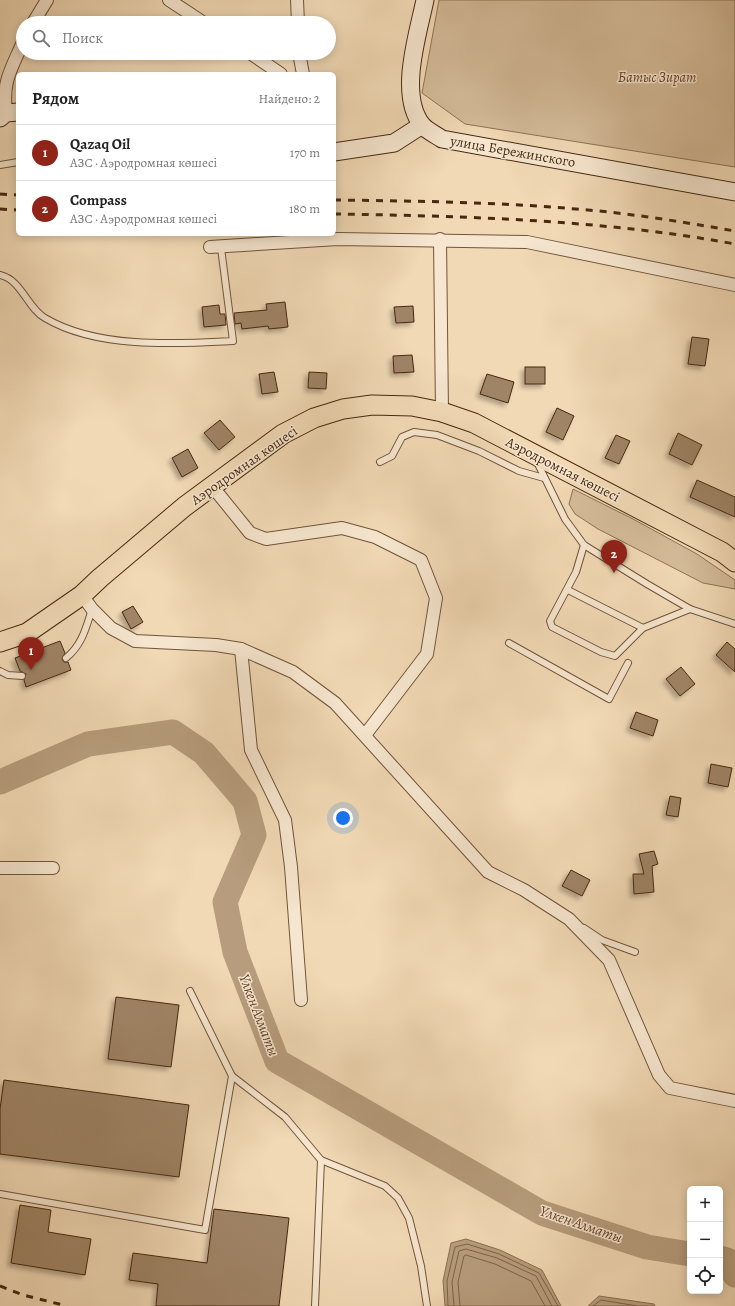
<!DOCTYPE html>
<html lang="ru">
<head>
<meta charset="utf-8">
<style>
	:root { --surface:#fff; --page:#f6f6f6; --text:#222; --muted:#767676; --line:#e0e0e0; --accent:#8f2418 }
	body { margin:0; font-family:Alegreya,serif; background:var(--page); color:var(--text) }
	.controls { position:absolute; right:12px; bottom:12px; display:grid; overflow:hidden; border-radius:6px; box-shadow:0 2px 10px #0003 }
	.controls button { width:36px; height:36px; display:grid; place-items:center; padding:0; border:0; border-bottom:1px solid var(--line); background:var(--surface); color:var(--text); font:20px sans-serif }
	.you { position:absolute; left:343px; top:818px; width:14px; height:14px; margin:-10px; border:3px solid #fff; border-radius:50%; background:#1a73e8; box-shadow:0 0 0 6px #1a73e833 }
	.badge { display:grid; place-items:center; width:26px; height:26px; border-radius:50%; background:var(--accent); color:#fff; font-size:13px; font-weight:700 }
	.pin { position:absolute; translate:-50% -33px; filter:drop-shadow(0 1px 2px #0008) }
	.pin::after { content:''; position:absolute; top:21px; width:14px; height:12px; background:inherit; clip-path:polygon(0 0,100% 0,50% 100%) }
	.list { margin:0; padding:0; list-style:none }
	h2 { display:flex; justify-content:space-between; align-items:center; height:52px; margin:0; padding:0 16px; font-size:17px }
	h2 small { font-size:13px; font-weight:400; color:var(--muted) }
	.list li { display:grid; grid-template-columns:26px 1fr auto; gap:12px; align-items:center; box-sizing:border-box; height:56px; padding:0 16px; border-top:1px solid var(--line) }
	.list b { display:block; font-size:15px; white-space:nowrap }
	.list p { margin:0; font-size:13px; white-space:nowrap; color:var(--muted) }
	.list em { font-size:13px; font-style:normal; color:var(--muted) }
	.icon { flex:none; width:22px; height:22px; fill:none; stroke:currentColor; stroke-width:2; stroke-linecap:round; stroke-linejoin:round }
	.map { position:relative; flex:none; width:735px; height:1306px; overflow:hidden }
	.search { position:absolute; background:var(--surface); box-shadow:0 2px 10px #0003; left:16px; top:16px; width:320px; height:44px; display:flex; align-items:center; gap:10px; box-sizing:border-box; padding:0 14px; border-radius:22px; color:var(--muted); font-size:15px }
	.panel { position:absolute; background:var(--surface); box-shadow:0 2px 10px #0003; left:16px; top:72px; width:320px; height:164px; border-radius:6px }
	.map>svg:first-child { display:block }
</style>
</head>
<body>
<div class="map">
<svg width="735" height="1306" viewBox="0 0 735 1306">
	<defs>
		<filter id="shadow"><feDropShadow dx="-3.5" dy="3.5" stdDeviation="2" flood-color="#0004"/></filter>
	</defs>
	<rect width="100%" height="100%" fill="#f1d9b5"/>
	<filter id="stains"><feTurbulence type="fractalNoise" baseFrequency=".005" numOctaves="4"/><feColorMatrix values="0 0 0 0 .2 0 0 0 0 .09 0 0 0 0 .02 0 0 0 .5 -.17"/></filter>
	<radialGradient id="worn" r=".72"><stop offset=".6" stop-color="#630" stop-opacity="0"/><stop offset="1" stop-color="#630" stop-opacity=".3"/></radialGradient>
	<g fill="#d4bb99" stroke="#8e7255">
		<path d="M 439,0 L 735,0 L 735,167 L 465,124 L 422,93 Z"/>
		<path d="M 573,489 L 633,519 L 697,554 L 735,580 L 735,589 L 703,583 L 598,529 L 575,514 L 569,504 Z"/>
	</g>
	<g fill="#b79d7d" stroke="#8a6e52">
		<path d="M 466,1239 L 500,1250 L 542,1270 L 561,1306 L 445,1306 L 443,1281 L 451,1243 Z"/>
		<path d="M 599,1296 L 654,1304 L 655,1306 L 588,1306 Z"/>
	</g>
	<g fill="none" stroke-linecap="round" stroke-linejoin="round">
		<g stroke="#7f6247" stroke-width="1">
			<path d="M 448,1306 L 447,1281 L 455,1247 L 467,1244 L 499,1254 L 539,1273 L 558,1306"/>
			<path d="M 454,1306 L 452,1282 L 459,1251 L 466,1249 L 497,1258 L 536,1276 L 552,1306"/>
			<path d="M 460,1306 L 458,1282 L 464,1256 L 466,1255 L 495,1264 L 531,1281 L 545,1306"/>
			<path d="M 593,1306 L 601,1300 L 637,1306"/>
		</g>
		<g stroke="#b79d7d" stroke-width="25">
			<path d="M 0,782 L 88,744 L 173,732 L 204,753 L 245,801 L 254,835 L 225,902 L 235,952 L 277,1061 L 542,1213 L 647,1247 L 690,1254"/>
			<path d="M 720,1258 L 727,1260 L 735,1275"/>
		</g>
	</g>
	<g fill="#9f8466" stroke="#472811" filter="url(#shadow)">
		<path d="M 285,302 L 288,327 L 269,329 L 268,326 L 242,329 L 241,323 L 235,324 L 234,313 L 267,310 L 266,304 Z"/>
		<path d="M 219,305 L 220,314 L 225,314 L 226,325 L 204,327 L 202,307 Z"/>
		<path d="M 413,306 L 414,322 L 396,323 L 394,307 Z"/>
		<path d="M 692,337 L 709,339 L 705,366 L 688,364 Z"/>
		<path d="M 412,355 L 414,372 L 394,373 L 393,356 Z"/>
		<rect x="525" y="367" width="20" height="17"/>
		<path d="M 274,372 L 278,392 L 262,394 L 259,374 Z"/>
		<path d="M 309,372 L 327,373 L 326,389 L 308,388 Z"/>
		<path d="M 487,374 L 514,382 L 508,403 L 480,394 Z"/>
		<path d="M 557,408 L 574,416 L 563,440 L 546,432 Z"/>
		<path d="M 220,420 L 235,437 L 219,450 L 204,433 Z"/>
		<path d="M 678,433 L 702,445 L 692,465 L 669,454 Z"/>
		<path d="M 616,435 L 630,441 L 619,464 L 605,458 Z"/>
		<path d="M 188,449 L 198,468 L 182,477 L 172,458 Z"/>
		<path d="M 697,480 L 735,497 L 735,517 L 690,497 Z"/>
		<path d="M 133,606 L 143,622 L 131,629 L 122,612 Z"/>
		<path d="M 60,641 L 65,653 L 62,659 L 64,662 L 68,662 L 71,670 L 26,687 L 24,680 L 26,674 L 20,671 L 15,658 Z"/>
		<path d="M 727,642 L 735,649 L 735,672 L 716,655 Z"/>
		<path d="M 681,667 L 695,684 L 680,696 L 666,679 Z"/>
		<path d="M 636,712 L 658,720 L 653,736 L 630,728 Z"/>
		<path d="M 711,764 L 732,768 L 728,787 L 708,783 Z"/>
		<path d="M 670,796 L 681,798 L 678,817 L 666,815 Z"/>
		<path d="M 654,851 L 658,864 L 652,866 L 654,892 L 634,894 L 633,874 L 644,874 L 639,854 Z"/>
		<path d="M 571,870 L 590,880 L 582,896 L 562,886 Z"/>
		<path d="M 116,997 L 179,1005 L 171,1067 L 108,1059 Z"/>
		<path d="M 4,1080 L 189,1105 L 179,1177 L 0,1154 L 0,1109 Z"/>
		<path d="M 20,1205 L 51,1210 L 48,1232 L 91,1239 L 85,1275 L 11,1263 Z"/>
		<path d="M 214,1209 L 289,1218 L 279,1306 L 156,1306 L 158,1284 L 129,1280 L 133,1253 L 207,1263 Z"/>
	</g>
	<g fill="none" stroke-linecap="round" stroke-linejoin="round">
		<defs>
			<g id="service">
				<path d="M 0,165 L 18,162"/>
				<path d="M 0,275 C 22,280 27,308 45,318 C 97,349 176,344 233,341 L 221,248"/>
				<path d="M 380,462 L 392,456 L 402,437 L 414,432 L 437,435 L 479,451 L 519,471 L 544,478"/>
				<path d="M 537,462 L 565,519 L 584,545 L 647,584 L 690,609 L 735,624"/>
				<path d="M 584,545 L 576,572 L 550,621 L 552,627 L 601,652 L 615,656 L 643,628 L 690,609"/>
				<path d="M 568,590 L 643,628"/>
				<path d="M 509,643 L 609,699 L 628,663"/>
				<path d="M 66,658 C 82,645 86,628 92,609"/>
				<path d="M 0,671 L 8,675 L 22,676"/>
				<path d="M 584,928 L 602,940 L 635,952"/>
				<path d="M 190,991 L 232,1076 L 285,1117 L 321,1160 L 315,1306"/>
				<path d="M 321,1160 L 385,1186 L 398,1198 L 409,1218 L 421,1266 L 427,1306"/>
				<path d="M 0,1194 L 205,1230 L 232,1076"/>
			</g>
			<g id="minor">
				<path d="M 169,0 L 204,23"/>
				<path d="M 297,0 L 298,23"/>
				<path d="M 33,23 L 47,0"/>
				<path d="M 250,53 L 281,74"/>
				<path d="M 299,53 L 303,74"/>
				<path d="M 6,113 C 2,81 11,70 23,42"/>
				<path d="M 440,239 L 442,412"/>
				<path d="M 210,247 L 338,239 L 527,242 L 735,285"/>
				<path d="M 212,486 L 250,533 L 266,539 L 342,528 L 375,537 L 421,560 L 436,598 L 427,654 L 365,735"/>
				<path d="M 82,595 L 92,609 L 111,628 L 135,641 L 216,645 L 241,649 L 293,672 L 335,703 L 488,872 L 524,890 L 569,919 L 609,960 L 659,1075 L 670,1088 L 735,1101"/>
				<path d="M 241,649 L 251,750 L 285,820 L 291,867 L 301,1000"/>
				<path d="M 0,868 L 53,868"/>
			</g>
			<g id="secondary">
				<path d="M 425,0 C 418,34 398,95 422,125 C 426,130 436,135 442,139 L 735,192"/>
				<path d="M 0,118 L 6,113 L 18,112"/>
				<path d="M 334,152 L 394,143 L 422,125"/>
			</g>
			<path id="primary" d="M 0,642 L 27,633 L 82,595 L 100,578 L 184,507 L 283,434 L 314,418 L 343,409 L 372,405 L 412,406 L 442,412 L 474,423 L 722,552 L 735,562"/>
		</defs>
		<use href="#service" stroke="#72543a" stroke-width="8"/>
		<use href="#minor" stroke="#72543a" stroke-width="14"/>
		<use href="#secondary" stroke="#472811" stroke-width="19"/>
		<use href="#primary" stroke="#472811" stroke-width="21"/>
		<use href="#service" stroke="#f6e6cf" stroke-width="6"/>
		<use href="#minor" stroke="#f6e6cf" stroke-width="12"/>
		<use href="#secondary" stroke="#f6e6cf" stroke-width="17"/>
		<use href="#primary" stroke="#f1d9b5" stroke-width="19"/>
		<g stroke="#472811" stroke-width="3" stroke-dasharray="7 7" stroke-linecap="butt">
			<path d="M 0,194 L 18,195"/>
			<path d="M 334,200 C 415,201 496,202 576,209 C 629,213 683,222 735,231"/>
			<path d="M 0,209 L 18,210"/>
			<path d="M 334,214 C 466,216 605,220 735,244"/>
			<path d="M 0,1286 L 23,1295 L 67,1306"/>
		</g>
	</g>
	<g text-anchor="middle" stroke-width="3" stroke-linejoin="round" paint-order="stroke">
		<g font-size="14" font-style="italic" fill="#63452c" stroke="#f6e6cf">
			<text x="657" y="82">Батыс Зират</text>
		</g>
		<g font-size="14" fill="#472811" stroke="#f6e6cf">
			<text transform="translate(513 151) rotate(10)" y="5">улица Бережинского</text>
			<text transform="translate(244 465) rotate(-35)" y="5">Аэродромная көшесі</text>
			<text transform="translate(563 469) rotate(27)" y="5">Аэродромная көшесі</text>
		</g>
		<g font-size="15" font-style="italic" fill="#63452c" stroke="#f6e6cf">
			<text transform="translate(259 1015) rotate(69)" y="5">Үлкен Алматы</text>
			<text transform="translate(581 1224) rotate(19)" y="5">Үлкен Алматы</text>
		</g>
	</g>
	<rect width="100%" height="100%" filter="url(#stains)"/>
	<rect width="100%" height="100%" fill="url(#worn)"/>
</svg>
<div class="controls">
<button>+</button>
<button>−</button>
<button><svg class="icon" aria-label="locate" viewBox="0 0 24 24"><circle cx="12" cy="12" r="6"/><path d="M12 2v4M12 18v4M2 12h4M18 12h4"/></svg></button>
</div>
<div class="you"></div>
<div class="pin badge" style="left:31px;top:670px">1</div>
<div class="pin badge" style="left:614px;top:573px">2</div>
<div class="search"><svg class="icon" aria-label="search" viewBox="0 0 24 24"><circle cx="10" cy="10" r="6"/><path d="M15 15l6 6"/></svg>Поиск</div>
<section class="panel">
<h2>Рядом<small>Найдено: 2</small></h2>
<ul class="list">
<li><span class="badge">1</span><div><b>Qazaq Oil</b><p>АЗС · Аэродромная көшесі</p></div><em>170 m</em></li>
<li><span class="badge">2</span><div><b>Compass</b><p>АЗС · Аэродромная көшесі</p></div><em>180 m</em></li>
</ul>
</section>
</div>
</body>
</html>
